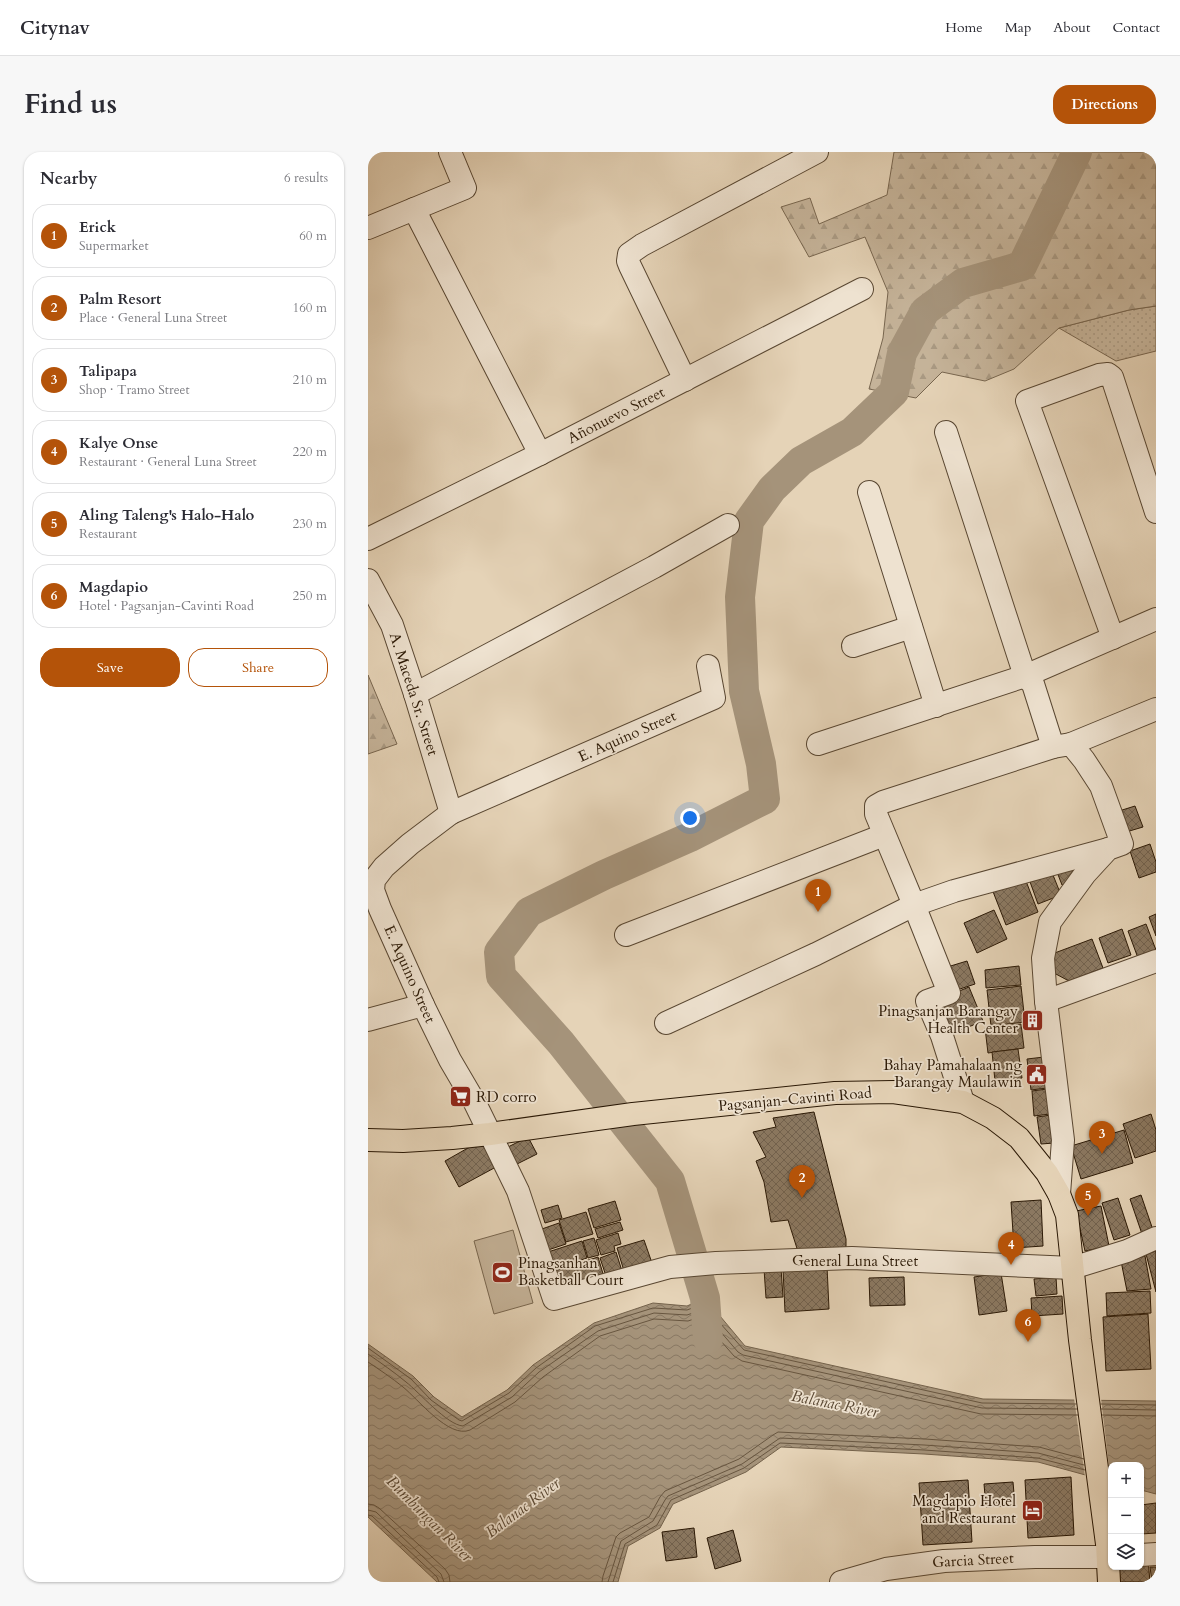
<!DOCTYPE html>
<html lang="en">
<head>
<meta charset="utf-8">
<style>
	:root { --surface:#fff; --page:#f7f7f7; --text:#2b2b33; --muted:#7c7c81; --line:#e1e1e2; --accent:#b45309 }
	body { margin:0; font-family:Cardo,serif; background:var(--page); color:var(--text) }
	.controls { position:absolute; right:12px; bottom:12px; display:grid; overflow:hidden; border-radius:8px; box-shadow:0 1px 3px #0004 }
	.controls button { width:36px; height:36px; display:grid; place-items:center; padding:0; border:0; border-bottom:1px solid var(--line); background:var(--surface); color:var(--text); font:20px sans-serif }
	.you { position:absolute; left:322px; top:666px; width:14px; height:14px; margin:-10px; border:3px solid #fff; border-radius:50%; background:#1a73e8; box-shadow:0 0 0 6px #1a73e833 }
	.badge { display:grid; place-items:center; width:26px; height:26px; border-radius:50%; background:var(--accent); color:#fff; font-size:13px; font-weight:700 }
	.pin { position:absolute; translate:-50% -33px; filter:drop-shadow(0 1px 2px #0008) }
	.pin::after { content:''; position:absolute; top:21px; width:14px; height:12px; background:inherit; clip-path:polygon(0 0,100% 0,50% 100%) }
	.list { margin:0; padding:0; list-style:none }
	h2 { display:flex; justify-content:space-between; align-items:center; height:52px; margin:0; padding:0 16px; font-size:17px }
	h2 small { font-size:13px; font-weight:400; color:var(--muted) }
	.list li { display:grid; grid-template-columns:26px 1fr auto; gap:12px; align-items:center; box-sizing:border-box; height:64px; margin:0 8px 8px; padding:0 8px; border:1px solid var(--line); border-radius:16px }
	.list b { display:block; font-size:15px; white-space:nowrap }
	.list p { margin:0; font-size:13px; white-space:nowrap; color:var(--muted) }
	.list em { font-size:13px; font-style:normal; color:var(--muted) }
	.actions { display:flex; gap:8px; padding:12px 16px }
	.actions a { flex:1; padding:9px 0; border:1px solid var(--accent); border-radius:16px; text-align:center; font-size:14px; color:var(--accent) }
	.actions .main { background:var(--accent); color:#fff }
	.icon { flex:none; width:22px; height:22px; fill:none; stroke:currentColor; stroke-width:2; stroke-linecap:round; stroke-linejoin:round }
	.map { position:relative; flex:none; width:788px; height:1430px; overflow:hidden; border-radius:16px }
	header { display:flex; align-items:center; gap:24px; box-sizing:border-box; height:56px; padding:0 20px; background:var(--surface); border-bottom:1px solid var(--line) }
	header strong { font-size:19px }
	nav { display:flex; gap:22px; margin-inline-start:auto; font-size:14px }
	.intro { display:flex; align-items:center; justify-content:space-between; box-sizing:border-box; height:96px; padding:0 24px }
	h1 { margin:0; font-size:28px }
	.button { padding:10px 18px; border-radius:16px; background:var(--accent); color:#fff; font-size:14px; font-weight:700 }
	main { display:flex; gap:24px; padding:0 24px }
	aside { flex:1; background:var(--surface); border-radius:16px; box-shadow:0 1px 3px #0004 }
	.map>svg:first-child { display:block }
</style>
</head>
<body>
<header>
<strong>Citynav</strong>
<nav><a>Home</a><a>Map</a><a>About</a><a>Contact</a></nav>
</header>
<div class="intro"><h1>Find us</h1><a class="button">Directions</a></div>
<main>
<aside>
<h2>Nearby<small>6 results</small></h2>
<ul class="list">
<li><span class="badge">1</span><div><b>Erick</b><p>Supermarket</p></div><em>60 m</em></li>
<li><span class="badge">2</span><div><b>Palm Resort</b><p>Place · General Luna Street</p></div><em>160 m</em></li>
<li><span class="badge">3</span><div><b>Talipapa</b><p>Shop · Tramo Street</p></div><em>210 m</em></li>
<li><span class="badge">4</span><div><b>Kalye Onse</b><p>Restaurant · General Luna Street</p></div><em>220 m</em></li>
<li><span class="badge">5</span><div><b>Aling Taleng's Halo-Halo</b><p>Restaurant</p></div><em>230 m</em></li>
<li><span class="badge">6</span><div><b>Magdapio</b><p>Hotel · Pagsanjan-Cavinti Road</p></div><em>250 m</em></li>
</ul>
<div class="actions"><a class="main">Save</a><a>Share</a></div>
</aside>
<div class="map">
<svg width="788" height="1430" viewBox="0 0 788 1430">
	<defs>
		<pattern id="grass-dots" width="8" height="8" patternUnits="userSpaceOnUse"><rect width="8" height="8" fill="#c5b399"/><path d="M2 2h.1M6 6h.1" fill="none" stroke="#a99982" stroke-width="1.8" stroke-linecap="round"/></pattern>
		<pattern id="forest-firs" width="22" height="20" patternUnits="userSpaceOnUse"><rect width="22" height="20" fill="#c5b399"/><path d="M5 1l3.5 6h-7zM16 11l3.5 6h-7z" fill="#a99982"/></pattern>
		<pattern id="water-waves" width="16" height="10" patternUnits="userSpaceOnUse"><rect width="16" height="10" fill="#a5937a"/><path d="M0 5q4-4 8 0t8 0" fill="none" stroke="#877762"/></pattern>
		<pattern id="building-cross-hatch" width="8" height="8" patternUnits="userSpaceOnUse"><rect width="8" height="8" fill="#8b7962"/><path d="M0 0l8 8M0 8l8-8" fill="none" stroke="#72624f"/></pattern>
	</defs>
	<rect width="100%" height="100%" fill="#e5d3b7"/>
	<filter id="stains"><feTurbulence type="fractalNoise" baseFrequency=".005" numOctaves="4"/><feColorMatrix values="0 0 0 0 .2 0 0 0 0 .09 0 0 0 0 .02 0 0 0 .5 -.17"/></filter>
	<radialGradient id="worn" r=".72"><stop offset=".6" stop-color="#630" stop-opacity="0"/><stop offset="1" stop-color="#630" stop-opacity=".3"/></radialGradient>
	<path fill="url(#grass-dots)" stroke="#78664f" d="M 788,154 L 788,199 L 748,209 L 691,176 L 761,158 Z"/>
	<g fill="url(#forest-firs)" stroke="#78664f">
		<path d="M 526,0 L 788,0 L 788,154 L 761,158 L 691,176 L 646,217 L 617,229 L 574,220 L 548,246 L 501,237 L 515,186 L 520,140 L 497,85 L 441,105 L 413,55 L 442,46 L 451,72 L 519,43 Z"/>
		<path d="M 0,523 L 29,592 L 0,602 Z"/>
	</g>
	<path fill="#c5b399" stroke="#78664f" d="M 145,1078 L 165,1151 L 126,1162 L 106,1089 Z"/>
	<path fill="url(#water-waves)" stroke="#74624b" d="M 337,1146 L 377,1194 L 615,1247 L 788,1249 L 788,1342 L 773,1338 L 773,1313 L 743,1313 L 743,1330 L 670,1310 L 556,1302 L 413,1295 L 378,1320 L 305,1352 L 292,1376 L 260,1394 L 250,1430 L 69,1430 L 0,1365 L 0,1192 L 45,1224 L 66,1245 L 94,1265 L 139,1238 L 165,1213 L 226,1171 L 285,1151 L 319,1154 Z"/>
	<path fill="#e5d3b7" d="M 706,1246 L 733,1246 L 743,1332 L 717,1325 Z"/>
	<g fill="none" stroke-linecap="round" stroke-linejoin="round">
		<g stroke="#685640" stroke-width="1">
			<path d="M 0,1196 L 43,1227 L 63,1248 L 91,1268 L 94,1269 L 141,1241 L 168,1216 L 227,1174 L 285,1156 L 319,1158 L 335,1152 L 376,1198 L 614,1251 L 708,1252"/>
			<path d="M 0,1202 C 13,1211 26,1220 38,1230 C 51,1240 79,1273 95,1274 L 144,1245 L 171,1220 L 230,1179 L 286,1161 L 319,1163 L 334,1158 L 370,1200 L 375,1203 L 614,1256 L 709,1257"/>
			<path d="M 0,1210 C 12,1218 24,1226 35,1235 C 50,1247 81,1287 102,1278 L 147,1250 L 175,1225 L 232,1184 L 286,1167 L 320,1169 L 332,1165 L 366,1204 L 374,1209 L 613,1262 L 710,1263"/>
			<path d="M 733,1252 L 788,1253"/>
			<path d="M 733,1257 L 788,1258"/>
			<path d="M 734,1263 L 788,1264"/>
			<path d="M 0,1352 L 6,1353 L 11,1356 L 77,1417 L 81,1423 L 82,1430"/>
			<path d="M 0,1358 L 8,1360 L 73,1422 L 76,1430"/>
			<path d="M 0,1363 L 4,1364 L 69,1425 L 71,1430"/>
			<path d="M 234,1430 L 235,1424 L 248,1385 L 252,1381 L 281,1365 L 292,1345 L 297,1339 L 371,1307 L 405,1283 L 410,1280 L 557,1287 L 671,1295 L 716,1307"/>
			<path d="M 240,1430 L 253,1389 L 285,1369 L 297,1348 L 300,1344 L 374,1312 L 412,1286 L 556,1293 L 670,1301 L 716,1313"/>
			<path d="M 245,1430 L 257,1392 L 289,1373 L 303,1348 L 376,1316 L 412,1291 L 556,1298 L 670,1306 L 717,1318"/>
		</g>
		<path stroke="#a5937a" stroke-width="30" d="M 340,1187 L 337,1146 L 302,1029 L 193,891 L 133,824 L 131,800 L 161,760 L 236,723 L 322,685 L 397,647 L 393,612 L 376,539 L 372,445 L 381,369 L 404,337 L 433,309 L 484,280 L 526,240 L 534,201 L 557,159 L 595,131 L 654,114 L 709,0"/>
	</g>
	<g fill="url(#building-cross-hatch)" stroke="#2a1805">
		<path d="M 767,654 L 775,675 L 758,680 L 751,659 Z"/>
		<path d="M 782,692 L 788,710 L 788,720 L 771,726 L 762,699 Z"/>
		<path d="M 704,714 L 709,728 L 694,733 L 689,720 Z"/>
		<path d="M 683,718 L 693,743 L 670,752 L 661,727 Z"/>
		<path d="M 656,724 L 670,760 L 638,773 L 624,737 Z"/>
		<path d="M 626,758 L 639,787 L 609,801 L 596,771 Z"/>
		<path d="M 788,762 L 788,784 L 781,765 Z"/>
		<path d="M 778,772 L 788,798 L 770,806 L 760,779 Z"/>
		<path d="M 754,777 L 763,803 L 740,811 L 731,786 Z"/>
		<path d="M 724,787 L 735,816 L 701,829 L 686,821 L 684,802 Z"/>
		<path d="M 599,809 L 607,832 L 583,840 L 576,816 Z"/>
		<path d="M 651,814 L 653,833 L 618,836 L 617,818 Z"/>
		<path d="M 653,834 L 657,870 L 623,874 L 619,838 Z"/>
		<path d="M 601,835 L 615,869 L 581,883 L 567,849 Z"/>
		<path d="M 671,858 L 673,876 L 659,877 L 657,859 Z"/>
		<path d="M 653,872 L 656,896 L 620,901 L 617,876 Z"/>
		<path d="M 650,897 L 654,926 L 627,929 L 624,900 Z"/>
		<path d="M 676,905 L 679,936 L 663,938 L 659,907 Z"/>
		<path d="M 679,937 L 682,962 L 666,964 L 664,939 Z"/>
		<path d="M 446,960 L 478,1087 L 478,1097 L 432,1106 L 420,1068 L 403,1070 L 396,1030 L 388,1009 L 398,1005 L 385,980 L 408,975 L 405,966 Z"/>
		<path d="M 783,962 L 788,978 L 788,999 L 767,1006 L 755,972 Z"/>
		<path d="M 683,963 L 686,991 L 673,992 L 669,965 Z"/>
		<path d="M 756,978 L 765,1011 L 713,1027 L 703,994 Z"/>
		<path d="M 160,985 L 169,1002 L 147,1013 L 138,996 Z"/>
		<path d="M 114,988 L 128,1015 L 91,1035 L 77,1009 Z"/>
		<path d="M 773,1043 L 785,1078 L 774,1082 L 762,1047 Z"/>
		<path d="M 750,1046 L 762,1083 L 746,1088 L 734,1051 Z"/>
		<path d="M 673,1048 L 675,1094 L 646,1096 L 643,1050 Z"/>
		<path d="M 247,1049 L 253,1068 L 226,1076 L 220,1057 Z"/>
		<path d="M 190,1053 L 194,1066 L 177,1071 L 173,1058 Z"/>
		<path d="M 733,1054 L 741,1094 L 717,1099 L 708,1059 Z"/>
		<path d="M 218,1060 L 225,1082 L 198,1090 L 191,1068 Z"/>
		<path d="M 252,1070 L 255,1078 L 230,1086 L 227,1077 Z"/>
		<path d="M 191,1071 L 198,1092 L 177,1099 L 171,1078 Z"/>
		<path d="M 250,1081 L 253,1092 L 246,1094 L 247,1099 L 233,1103 L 228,1088 Z"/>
		<path d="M 226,1086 L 231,1103 L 220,1106 L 215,1089 Z"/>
		<path d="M 276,1088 L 284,1111 L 256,1119 L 249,1096 Z"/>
		<path d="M 214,1089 L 219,1106 L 185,1117 L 180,1100 Z"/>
		<path d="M 788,1099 L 788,1140 L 778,1102 Z"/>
		<path d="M 248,1100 L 254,1119 L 238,1124 L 232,1106 Z"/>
		<path d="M 777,1104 L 783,1137 L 759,1139 L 753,1109 Z"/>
		<path d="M 230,1105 L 236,1125 L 193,1138 L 186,1119 Z"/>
		<path d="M 459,1114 L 461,1157 L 417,1160 L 415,1117 Z"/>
		<path d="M 413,1116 L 415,1145 L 398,1146 L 396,1117 Z"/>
		<path d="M 633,1121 L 639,1159 L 611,1163 L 606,1125 Z"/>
		<path d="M 536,1125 L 537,1153 L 502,1154 L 501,1126 Z"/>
		<path d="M 688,1125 L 689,1142 L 668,1144 L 666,1127 Z"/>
		<path d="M 782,1139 L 783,1161 L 739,1164 L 738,1141 Z"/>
		<path d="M 694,1144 L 695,1162 L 664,1164 L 663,1146 Z"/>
		<path d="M 780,1162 L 783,1217 L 738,1219 L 735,1165 Z"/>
		<path d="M 703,1325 L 706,1383 L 660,1386 L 657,1328 Z"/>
		<path d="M 600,1328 L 604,1390 L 555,1393 L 551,1331 Z"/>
		<path d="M 645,1330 L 647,1353 L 618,1355 L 616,1332 Z"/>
		<path d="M 788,1351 L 788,1381 L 773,1382 L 773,1353 Z"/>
		<path d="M 326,1376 L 329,1405 L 298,1409 L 294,1380 Z"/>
		<path d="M 365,1378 L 373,1409 L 347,1417 L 339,1386 Z"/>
		<path d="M 780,1407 L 782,1430 L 748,1430 L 747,1415 L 773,1415 L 773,1408 Z"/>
		<path d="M 782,1415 L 788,1415 L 788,1430 L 784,1430 Z"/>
	</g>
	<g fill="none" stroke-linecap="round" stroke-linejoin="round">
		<defs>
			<g id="minor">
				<path d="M 46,57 L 172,302"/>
				<path d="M 0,76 L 97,36 L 82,0"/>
				<path d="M 317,228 L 262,114 L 260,109 L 261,102 L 274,93 L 449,0"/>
				<path d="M 578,280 L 657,524 L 665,532 L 685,595"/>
				<path d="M 501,340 L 568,554"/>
				<path d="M 0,387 L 172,302 L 494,137"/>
				<path d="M 0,428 L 24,473 L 47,542 L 83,661"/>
				<path d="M 745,486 L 659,249 L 731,223 L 740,222 L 744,225 L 788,360"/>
				<path d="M 485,494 L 543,475"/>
				<path d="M 340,514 L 346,546 L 83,661 L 42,692 L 16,715 L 6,728 L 5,738 L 12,757 L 55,853 L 82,908 L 106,949 L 150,1039 L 186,1147 L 302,1115 L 348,1111 L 484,1106 L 704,1116 L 759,1099 L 788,1086"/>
				<path d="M 47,542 L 286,415 L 360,373"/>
				<path d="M 450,592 L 657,524 L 788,467"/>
				<path d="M 703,592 L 788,557"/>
				<path d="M 258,783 L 516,683"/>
				<path d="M 678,849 L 788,809"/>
				<path d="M 0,868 L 55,853"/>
				<path d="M 298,871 L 448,802 L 546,753 L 586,739 L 740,697"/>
				<path d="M 595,950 L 574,884 L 559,849 L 581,841 L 546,753 L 508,662 L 508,654 L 515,650 L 685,595 L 703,592 L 716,608 L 733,634 L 754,692 L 740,697 L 717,722 L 682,770 L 675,806 L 678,849 L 695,988 L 691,1042"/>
				<path d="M 773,1403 L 788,1402"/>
				<path d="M 473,1430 L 518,1417 L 576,1409 L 667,1405 L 743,1405"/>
			</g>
			<path id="major" d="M 0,988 L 35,989 L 84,986 L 122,982 L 265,962 L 467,941 L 525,940 L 595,950 L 625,966 L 651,986 L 679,1021 L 691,1042 L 699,1063 L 712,1188 L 739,1392 L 741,1430"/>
		</defs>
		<use href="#minor" stroke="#594732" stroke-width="24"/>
		<use href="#major" stroke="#2a1805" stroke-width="24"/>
		<use href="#minor" stroke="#eee2d0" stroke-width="22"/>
		<use href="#major" stroke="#e5d3b7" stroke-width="22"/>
	</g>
	<defs>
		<symbol id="building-square" viewBox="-11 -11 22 22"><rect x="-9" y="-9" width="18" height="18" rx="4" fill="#8f2418" stroke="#eee2d0"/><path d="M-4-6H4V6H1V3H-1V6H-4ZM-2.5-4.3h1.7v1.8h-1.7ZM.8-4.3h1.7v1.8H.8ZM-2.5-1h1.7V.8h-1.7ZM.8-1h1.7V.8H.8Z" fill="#fff"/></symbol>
		<symbol id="civic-square" viewBox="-11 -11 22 22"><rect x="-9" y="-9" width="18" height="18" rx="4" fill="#8f2418" stroke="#eee2d0"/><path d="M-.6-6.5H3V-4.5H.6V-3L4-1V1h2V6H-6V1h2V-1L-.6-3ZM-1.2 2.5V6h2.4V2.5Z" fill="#fff"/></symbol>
		<symbol id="supermarket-square" viewBox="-11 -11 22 22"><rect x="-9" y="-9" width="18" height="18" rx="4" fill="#8f2418" stroke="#eee2d0"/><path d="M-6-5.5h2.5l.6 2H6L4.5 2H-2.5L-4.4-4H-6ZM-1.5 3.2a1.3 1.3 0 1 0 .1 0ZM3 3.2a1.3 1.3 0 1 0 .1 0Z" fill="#fff"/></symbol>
		<symbol id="stadium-square" viewBox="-11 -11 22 22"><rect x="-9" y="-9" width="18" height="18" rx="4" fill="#8f2418" stroke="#eee2d0"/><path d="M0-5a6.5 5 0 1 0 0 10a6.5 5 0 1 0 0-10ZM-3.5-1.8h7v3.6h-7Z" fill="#fff"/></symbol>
		<symbol id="hotel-square" viewBox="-11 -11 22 22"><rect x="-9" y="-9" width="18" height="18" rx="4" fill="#8f2418" stroke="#eee2d0"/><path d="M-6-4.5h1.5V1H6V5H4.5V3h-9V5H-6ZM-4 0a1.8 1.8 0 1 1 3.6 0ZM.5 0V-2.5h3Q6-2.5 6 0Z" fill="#fff"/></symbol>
	</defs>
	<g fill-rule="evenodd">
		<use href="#building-square" x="652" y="856" width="25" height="25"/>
		<use href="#civic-square" x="656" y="910" width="25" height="25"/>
		<use href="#supermarket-square" x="80" y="932" width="25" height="25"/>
		<use href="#stadium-square" x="122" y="1108" width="25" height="25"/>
		<use href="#hotel-square" x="652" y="1346" width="25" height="25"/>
	</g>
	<g text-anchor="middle" stroke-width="3.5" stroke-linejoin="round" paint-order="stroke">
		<g font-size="15" fill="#2a1805" stroke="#eee2d0">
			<text transform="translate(248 263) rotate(-27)" y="5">Añonuevo Street</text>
			<text transform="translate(46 542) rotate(72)" y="5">A. Maceda Sr. Street</text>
			<text transform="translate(259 584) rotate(-24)" y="5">E. Aquino Street</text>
			<text transform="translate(42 822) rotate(66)" y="5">E. Aquino Street</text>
			<text transform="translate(427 947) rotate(-5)" y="5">Pagsanjan-Cavinti Road</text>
			<text x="487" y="1114">General Luna Street</text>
			<text transform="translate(605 1408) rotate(-3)" y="5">Garcia Street</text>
		</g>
		<g font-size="15" fill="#2a1805" stroke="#eee2d0" text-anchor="end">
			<text x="650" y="864">Pinagsanjan Barangay<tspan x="650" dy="17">Health Center</tspan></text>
			<text x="654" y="918">Bahay Pamahalaan ng<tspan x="654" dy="17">Barangay Maulawin</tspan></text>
			<text x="108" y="950" text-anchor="start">RD corro</text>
			<text x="150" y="1116" text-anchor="start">Pinagsanhan<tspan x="150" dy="17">Basketball Court</tspan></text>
			<text x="648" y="1354">Magdapio Hotel<tspan x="648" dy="17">and Restaurant</tspan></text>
		</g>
		<g font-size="16" font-style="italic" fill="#5b4934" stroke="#eee2d0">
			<text transform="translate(467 1251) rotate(11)" y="6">Balanac River</text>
			<text transform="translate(154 1355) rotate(-37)" y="6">Balanac River</text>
			<text transform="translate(62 1366) rotate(45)" y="6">Bumbungan River</text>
		</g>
	</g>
	<rect width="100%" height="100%" filter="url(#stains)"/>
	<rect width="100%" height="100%" fill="url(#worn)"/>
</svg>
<div class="controls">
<button>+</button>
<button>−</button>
<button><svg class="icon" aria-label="layers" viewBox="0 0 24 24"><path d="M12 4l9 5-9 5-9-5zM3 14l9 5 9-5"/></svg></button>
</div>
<div class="you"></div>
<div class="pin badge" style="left:450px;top:760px">1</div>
<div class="pin badge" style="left:434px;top:1046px">2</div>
<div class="pin badge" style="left:734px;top:1002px">3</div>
<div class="pin badge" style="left:643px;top:1113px">4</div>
<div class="pin badge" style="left:720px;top:1064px">5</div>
<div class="pin badge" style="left:660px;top:1190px">6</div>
</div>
</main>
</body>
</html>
